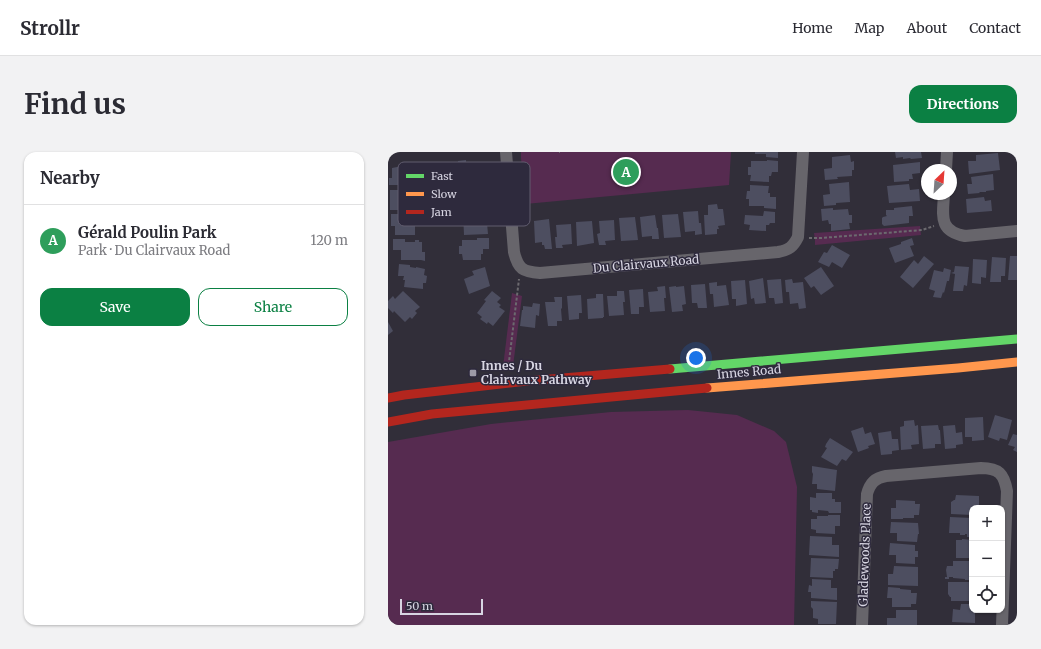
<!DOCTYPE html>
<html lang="en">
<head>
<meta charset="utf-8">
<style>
	:root { --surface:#fff; --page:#f2f2f3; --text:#2b2b33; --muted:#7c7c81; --line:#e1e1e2; --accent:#0b8043 }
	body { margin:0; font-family:Merriweather,serif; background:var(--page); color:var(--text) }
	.controls { position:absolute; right:12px; bottom:12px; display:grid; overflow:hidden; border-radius:8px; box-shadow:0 1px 3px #0004 }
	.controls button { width:36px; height:36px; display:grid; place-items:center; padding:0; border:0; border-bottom:1px solid var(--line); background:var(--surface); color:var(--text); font:20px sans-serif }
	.compass { position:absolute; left:533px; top:12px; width:36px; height:36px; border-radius:50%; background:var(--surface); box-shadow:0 1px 3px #0004; rotate:25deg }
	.scale { position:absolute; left:12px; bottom:10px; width:83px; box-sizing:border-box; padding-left:4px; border:2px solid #d7d5e2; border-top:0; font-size:11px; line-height:14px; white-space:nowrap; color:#d7d5e2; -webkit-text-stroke:3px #2e2a3d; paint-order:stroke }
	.you { position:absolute; left:308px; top:206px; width:14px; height:14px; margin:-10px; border:3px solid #fff; border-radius:50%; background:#1a73e8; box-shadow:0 0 0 6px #1a73e833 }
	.badge { display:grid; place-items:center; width:26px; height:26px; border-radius:50%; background:var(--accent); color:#fff; font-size:13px; font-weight:700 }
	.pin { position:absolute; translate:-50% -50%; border:2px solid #fff; box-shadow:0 1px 4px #0006 }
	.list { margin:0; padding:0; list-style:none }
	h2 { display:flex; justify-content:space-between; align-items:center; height:52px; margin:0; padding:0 16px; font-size:17px }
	h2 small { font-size:13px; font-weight:400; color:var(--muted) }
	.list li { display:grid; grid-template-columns:26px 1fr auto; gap:12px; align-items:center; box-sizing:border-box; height:72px; padding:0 16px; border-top:1px solid var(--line) }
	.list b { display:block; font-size:15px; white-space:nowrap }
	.list p { margin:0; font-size:13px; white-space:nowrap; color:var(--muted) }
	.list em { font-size:13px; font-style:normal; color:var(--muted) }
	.actions { display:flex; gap:8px; padding:12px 16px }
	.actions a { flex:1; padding:9px 0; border:1px solid var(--accent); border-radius:12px; text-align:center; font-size:14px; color:var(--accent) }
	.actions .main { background:var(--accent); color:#fff }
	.icon { flex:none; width:22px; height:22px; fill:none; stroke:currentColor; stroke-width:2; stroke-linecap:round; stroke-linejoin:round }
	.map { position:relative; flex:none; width:629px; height:473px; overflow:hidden; border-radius:12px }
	header { display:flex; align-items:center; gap:24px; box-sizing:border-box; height:56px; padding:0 20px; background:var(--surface); border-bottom:1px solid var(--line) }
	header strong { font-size:19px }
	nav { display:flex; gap:22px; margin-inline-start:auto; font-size:14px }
	.intro { display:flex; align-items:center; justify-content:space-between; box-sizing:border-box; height:96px; padding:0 24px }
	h1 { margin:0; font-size:28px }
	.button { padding:10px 18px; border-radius:12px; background:var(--accent); color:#fff; font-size:14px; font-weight:700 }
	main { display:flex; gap:24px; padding:0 24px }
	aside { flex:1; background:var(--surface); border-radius:12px; box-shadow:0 1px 3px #0004 }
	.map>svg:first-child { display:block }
</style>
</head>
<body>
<header>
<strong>Strollr</strong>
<nav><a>Home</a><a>Map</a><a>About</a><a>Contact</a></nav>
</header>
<div class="intro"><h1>Find us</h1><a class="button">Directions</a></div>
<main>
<aside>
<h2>Nearby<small></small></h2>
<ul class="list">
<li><span class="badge" style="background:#2e9e5b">A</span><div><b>Gérald Poulin Park</b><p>Park · Du Clairvaux Road</p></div><em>120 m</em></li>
</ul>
<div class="actions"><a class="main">Save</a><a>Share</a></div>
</aside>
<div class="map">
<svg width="629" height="473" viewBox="0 0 629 473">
	<rect width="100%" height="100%" fill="#312e39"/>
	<g fill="#562b50">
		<path d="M 133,0 L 343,0 L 341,33 L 137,52 L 133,6 Z"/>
		<path d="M 532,74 L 533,83 L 427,93 L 427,88 L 426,81 Z"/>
		<path d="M 124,141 L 134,144 L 125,214 L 115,215 Z"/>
		<path d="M 300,258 L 349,263 L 386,279 L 398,290 L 409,335 L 406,473 L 0,473 L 0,290 L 103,272 L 223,260 Z"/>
	</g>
	<g fill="#4d4e60">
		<path d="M 367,0 L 390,0 L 390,6 L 378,5 L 378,2 L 367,2 Z"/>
		<path d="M 507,0 L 533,0 L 534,6 L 523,7 L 522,6 L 515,7 L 515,5 L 508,6 Z"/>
		<path d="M 610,1 L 612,18 L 581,22 L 580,9 L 588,9 L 588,3 Z"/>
		<path d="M 462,3 L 463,10 L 466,9 L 466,18 L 464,18 L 464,24 L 449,25 L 450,27 L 437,28 L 436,17 L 444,16 L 444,5 Z"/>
		<path d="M 78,8 L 78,15 L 91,15 L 91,25 L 94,25 L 94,32 L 83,32 L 83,30 L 80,30 L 80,32 L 78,32 L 78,30 L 71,30 L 70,9 Z"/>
		<path d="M 379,8 L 390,9 L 390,20 L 384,20 L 383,24 L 381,24 L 381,30 L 362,29 L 363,23 L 360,23 L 360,15 L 363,15 L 363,9 L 379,9 Z"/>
		<path d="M 532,10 L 532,21 L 524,22 L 525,27 L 521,27 L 521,29 L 506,30 L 505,13 Z"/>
		<path d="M 9,15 L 24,15 L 25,31 L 12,31 L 12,33 L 1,33 L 1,26 L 4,26 L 4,16 Z"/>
		<path d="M 605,22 L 606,38 L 598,39 L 598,40 L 591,40 L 592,41 L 580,42 L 579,32 L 584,32 L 583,25 Z"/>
		<path d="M 461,30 L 462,50 L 448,51 L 448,53 L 436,54 L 435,43 L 442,42 L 441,32 Z"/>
		<path d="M 521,32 L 522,38 L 531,37 L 532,49 L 501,51 L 499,34 Z"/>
		<path d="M 362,33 L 381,34 L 380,41 L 382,41 L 382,45 L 388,45 L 388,57 L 376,56 L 376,54 L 361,54 L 361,47 L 358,47 L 359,39 L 362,39 Z"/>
		<path d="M 2,38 L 14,38 L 14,42 L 25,42 L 25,58 L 2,58 Z"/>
		<path d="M 596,45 L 597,49 L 603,48 L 604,59 L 579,61 L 578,47 Z"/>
		<path d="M 329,52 L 330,57 L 335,57 L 337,73 L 330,74 L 331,77 L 329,77 L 329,82 L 317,83 L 316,63 L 320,63 L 320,53 Z"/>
		<path d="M 524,54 L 525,64 L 521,64 L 521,71 L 496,74 L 494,72 L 494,66 L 495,65 L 499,64 L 498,63 L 498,58 L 506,58 L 506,56 Z"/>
		<path d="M 445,56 L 445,58 L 460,57 L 461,63 L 464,63 L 464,71 L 461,71 L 462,77 L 443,79 L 443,72 L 441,72 L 440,68 L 434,69 L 433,57 Z"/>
		<path d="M 310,59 L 311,71 L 313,71 L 314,82 L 307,83 L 307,79 L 297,80 L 295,60 Z"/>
		<path d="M 376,59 L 387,60 L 387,71 L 382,71 L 381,73 L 378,73 L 378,79 L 361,78 L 362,73 L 356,72 L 357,63 L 375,64 Z"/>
		<path d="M 75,61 L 96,61 L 96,71 L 99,71 L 100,82 L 76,83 Z"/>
		<path d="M 3,62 L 15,62 L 15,68 L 27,68 L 27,83 L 7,83 L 7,74 L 3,74 Z"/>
		<path d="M 290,62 L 293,85 L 276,86 L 274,63 Z"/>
		<path d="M 267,63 L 269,76 L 270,76 L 271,87 L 264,87 L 264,84 L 254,85 L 252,65 Z"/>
		<path d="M 247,65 L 250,88 L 233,89 L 231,66 Z"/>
		<path d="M 161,67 L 164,97 L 157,97 L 156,93 L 154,93 L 154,90 L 147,91 L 146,69 Z"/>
		<path d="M 226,68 L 227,88 L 217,89 L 218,93 L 211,93 L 209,82 L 212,81 L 211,69 Z"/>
		<path d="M 204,69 L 206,91 L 189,94 L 188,70 Z"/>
		<path d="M 183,72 L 184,92 L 174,93 L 175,96 L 168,96 L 167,85 L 169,85 L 168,73 Z"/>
		<path d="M 89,86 L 101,86 L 101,97 L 95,97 L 95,102 L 93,102 L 93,108 L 75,108 L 74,102 L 71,102 L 71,94 L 74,94 L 74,88 L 89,88 Z"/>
		<path d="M 524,86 L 526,93 L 522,94 L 526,104 L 507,111 L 501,96 L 513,92 L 513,90 Z"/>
		<path d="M 5,87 L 17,87 L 17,90 L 27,90 L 27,88 L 31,88 L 31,90 L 34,90 L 34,100 L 37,100 L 37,109 L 33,108 L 13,108 L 13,98 L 5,98 Z"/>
		<path d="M 444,93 L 462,103 L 454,116 L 444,110 L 441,115 L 430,110 L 436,100 L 439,101 Z"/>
		<path d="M 536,104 L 546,112 L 525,136 L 512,125 L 526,108 L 530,112 Z"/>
		<path d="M 622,104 L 629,104 L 629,128 L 620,128 Z"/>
		<path d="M 604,105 L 618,106 L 617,124 L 613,124 L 613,130 L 602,130 Z"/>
		<path d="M 585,107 L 599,108 L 598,126 L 593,125 L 593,132 L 584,131 Z"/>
		<path d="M 11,112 L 22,113 L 22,115 L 28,116 L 28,115 L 37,117 L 36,123 L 39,124 L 38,131 L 35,131 L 35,137 L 16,135 L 17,128 L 15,128 L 16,124 L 10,124 Z"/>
		<path d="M 567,114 L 581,115 L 579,134 L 576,133 L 575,139 L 565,139 L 567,122 L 563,121 L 566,120 Z"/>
		<path d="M 97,115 L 102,134 L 81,142 L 76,127 L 86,123 L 84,119 Z"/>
		<path d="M 433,115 L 446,134 L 433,143 L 426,134 L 423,136 L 416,126 Z"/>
		<path d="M 556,116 L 563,118 L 561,129 L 559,129 L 556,141 L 555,140 L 553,146 L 545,145 L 547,139 L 541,137 L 546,118 L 555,120 Z"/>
		<path d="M 375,126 L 378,151 L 367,152 L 366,146 L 363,147 L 361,129 Z"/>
		<path d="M 393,127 L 395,151 L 387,152 L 386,146 L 381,146 L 379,128 Z"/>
		<path d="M 404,127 L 405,131 L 415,130 L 418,156 L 411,157 L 410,151 L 402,152 L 401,140 L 398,140 L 397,128 Z"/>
		<path d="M 357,128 L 359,152 L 348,154 L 348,147 L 344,147 L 343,129 Z"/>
		<path d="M 329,130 L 329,134 L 338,133 L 341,153 L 326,155 L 325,142 L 322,142 L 321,131 Z"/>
		<path d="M 317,132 L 319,156 L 310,156 L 309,151 L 304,151 L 303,133 Z"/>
		<path d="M 277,134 L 278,146 L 276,146 L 277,159 L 262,160 L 260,140 L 270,139 L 269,135 Z"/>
		<path d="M 288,134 L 288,135 L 296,134 L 298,152 L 294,153 L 295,159 L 284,160 L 281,135 Z"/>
		<path d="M 255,137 L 256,155 L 251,155 L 251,162 L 243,162 L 241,138 Z"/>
		<path d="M 15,139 L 32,155 L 27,159 L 29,161 L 24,167 L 22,165 L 17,170 L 6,159 L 5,161 L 0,156 L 0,149 L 5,144 L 7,147 Z"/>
		<path d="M 104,139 L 113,146 L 109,150 L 113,153 L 111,155 L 117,159 L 105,174 L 100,170 L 99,172 L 92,167 L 94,165 L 89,161 L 98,149 L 96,148 Z"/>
		<path d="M 229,139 L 236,139 L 237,150 L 235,150 L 236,163 L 221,164 L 219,144 L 229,144 Z"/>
		<path d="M 208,142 L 215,142 L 216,165 L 215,165 L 215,166 L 200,167 L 199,147 L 208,146 Z"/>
		<path d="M 193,143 L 194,161 L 191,161 L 191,167 L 181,168 L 179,144 Z"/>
		<path d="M 166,145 L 174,145 L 174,156 L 173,157 L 174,169 L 169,169 L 169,174 L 160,174 L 157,150 L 167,150 Z"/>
		<path d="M 145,151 L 152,152 L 151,164 L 148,163 L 147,176 L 132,174 L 134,158 L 135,158 L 135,154 L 144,155 Z"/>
		<path d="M 0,170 L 5,179 L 0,183 Z"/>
		<path d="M 607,263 L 624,268 L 619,288 L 612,286 L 611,289 L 600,285 Z"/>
		<path d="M 595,265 L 596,288 L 584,289 L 584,285 L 577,285 L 577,266 Z"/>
		<path d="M 526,268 L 527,274 L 530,273 L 531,292 L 523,293 L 524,297 L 513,298 L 512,275 L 516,274 L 516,269 Z"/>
		<path d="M 550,273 L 551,278 L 552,278 L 553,292 L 547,292 L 547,296 L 535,297 L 533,274 Z"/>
		<path d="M 567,273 L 568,281 L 574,280 L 575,292 L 568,293 L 568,296 L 557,297 L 555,274 Z"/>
		<path d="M 475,275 L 477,282 L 483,280 L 487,292 L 480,294 L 481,296 L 470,300 L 463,279 Z"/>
		<path d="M 503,279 L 504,287 L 510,287 L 511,298 L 504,299 L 504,302 L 493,303 L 490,281 Z"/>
		<path d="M 625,282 L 629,283 L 629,300 L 625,298 L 627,295 L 620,293 Z"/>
		<path d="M 442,286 L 465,300 L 458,309 L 454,307 L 449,314 L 433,305 L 439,296 L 437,295 L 438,292 Z"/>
		<path d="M 424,314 L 449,318 L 447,339 L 429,337 L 429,332 L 424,332 L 425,322 L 424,320 Z"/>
		<path d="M 428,341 L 444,341 L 444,347 L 447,347 L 447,350 L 453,350 L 453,361 L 441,361 L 440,359 L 430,358 L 430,361 L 424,360 L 424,358 L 422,358 L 422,345 L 428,346 Z"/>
		<path d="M 568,343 L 591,344 L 591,353 L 592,353 L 592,356 L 584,356 L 584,363 L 563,362 L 563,350 L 566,348 L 567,348 Z"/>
		<path d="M 508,348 L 527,349 L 527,352 L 532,352 L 531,363 L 526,363 L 526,366 L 515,366 L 515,367 L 503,367 L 503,356 L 508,356 Z"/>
		<path d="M 440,363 L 452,363 L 452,374 L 447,374 L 447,382 L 428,381 L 428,378 L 423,377 L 423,367 L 429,367 L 429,364 L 440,364 Z"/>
		<path d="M 562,365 L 584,366 L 584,385 L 579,385 L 579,382 L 577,382 L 577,383 L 572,383 L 572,381 L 561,381 Z"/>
		<path d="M 503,370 L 530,371 L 531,382 L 530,382 L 529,390 L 509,389 L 509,381 L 502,381 Z"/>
		<path d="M 422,384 L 444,385 L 444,393 L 451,393 L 451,405 L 421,403 Z"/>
		<path d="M 574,387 L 584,388 L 584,406 L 568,406 L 568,388 L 574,388 Z"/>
		<path d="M 502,391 L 527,393 L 527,399 L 530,399 L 530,405 L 527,405 L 527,412 L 508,411 L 508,403 L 501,403 Z"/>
		<path d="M 423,406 L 451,407 L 450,417 L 447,417 L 447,419 L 445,419 L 445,426 L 422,425 Z"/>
		<path d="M 565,409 L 584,409 L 584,428 L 577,428 L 577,427 L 565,426 L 565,425 L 561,425 L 561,427 L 557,427 L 557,425 L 559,425 L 558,418 L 559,414 L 565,414 Z"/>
		<path d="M 506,414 L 530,415 L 530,434 L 500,433 L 500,422 L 505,422 Z"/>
		<path d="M 424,427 L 443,428 L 443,436 L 449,436 L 449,448 L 423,446 L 423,440 L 420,440 L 421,433 L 424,434 Z"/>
		<path d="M 560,430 L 584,430 L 584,449 L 563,449 L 563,445 L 562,445 L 560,442 Z"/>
		<path d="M 500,435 L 512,436 L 512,437 L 523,438 L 523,441 L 529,441 L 528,452 L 523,452 L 523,455 L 504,455 L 504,446 L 499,446 Z"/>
		<path d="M 423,449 L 449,450 L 448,472 L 430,472 L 430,467 L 425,466 L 425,457 L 423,455 Z"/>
		<path d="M 573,452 L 584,452 L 585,459 L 587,459 L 587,471 L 564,470 L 565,457 L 572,458 Z"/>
		<path d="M 508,458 L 529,458 L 529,473 L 499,473 L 499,466 L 508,466 Z"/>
	</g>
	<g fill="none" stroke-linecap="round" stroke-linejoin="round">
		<g stroke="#6c6a6f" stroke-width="2" stroke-dasharray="3 2" stroke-linecap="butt">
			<path d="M 171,0 L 172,0"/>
			<path d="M 421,86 L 433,86 L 534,78 L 546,74"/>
			<path d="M 120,218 L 131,127"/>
		</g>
		<g stroke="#67656b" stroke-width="12">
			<path d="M 118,0 L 126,100 C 130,117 135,120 152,121 L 390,100 C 401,98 405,95 410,85 L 415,0"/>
			<path d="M 558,18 L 559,0"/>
			<path d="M 556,42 C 555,63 550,79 577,84 L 629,79"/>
			<path d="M 474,473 L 479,342 C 482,331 487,326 498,324 L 593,316 C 611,316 616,322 619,339 L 614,473"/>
		</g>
		<path stroke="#63d668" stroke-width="9" d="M 282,217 L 629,187"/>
		<path stroke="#ff974d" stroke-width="9" d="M 319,236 L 570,216 L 629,210"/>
		<g stroke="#b3261e" stroke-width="9">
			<path d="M 0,246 L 16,243 L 139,229 L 282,217"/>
			<path d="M 0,270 L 44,262 L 319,236"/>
		</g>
	</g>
	<rect fill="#9d9ba7" stroke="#2e2a3d" stroke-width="1.5" x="81" y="217" width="8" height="8" rx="2"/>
	<g text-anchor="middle" stroke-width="3" stroke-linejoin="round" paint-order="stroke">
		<g font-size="12" fill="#d7d5e2" stroke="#2e2a3d">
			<text transform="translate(258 112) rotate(-5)" y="4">Du Clairvaux Road</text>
			<text transform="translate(361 220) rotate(-5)" y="4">Innes Road</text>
			<text transform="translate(477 403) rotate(-88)" y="4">Gladewoods Place</text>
		</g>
		<g font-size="12" font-weight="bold" fill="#d7d5e2" stroke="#2e2a3d" text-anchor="start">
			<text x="93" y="218">Innes / Du<tspan x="93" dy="14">Clairvaux Pathway</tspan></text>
		</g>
	</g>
	<rect x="10" y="10" width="132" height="64" rx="6" fill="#2e2a3d" stroke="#615d6f" stroke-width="1"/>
	<rect x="18" y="22" width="18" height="4" fill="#63d668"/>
	<rect x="18" y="40" width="18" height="4" fill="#ff974d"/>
	<rect x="18" y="58" width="18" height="4" fill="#b3261e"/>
	<g font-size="11" fill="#d7d5e2">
		<text x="43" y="28">Fast</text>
		<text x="43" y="46">Slow</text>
		<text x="43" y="64">Jam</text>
	</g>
</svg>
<div class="controls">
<button>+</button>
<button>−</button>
<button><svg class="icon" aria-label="locate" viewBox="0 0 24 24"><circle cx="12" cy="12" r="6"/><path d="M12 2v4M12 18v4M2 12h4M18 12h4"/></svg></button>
</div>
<svg class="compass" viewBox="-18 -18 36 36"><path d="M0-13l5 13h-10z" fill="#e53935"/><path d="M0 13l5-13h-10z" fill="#7c7c81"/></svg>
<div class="scale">50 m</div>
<div class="you"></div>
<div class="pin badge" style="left:238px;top:20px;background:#2e9e5b">A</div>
</div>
</main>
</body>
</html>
